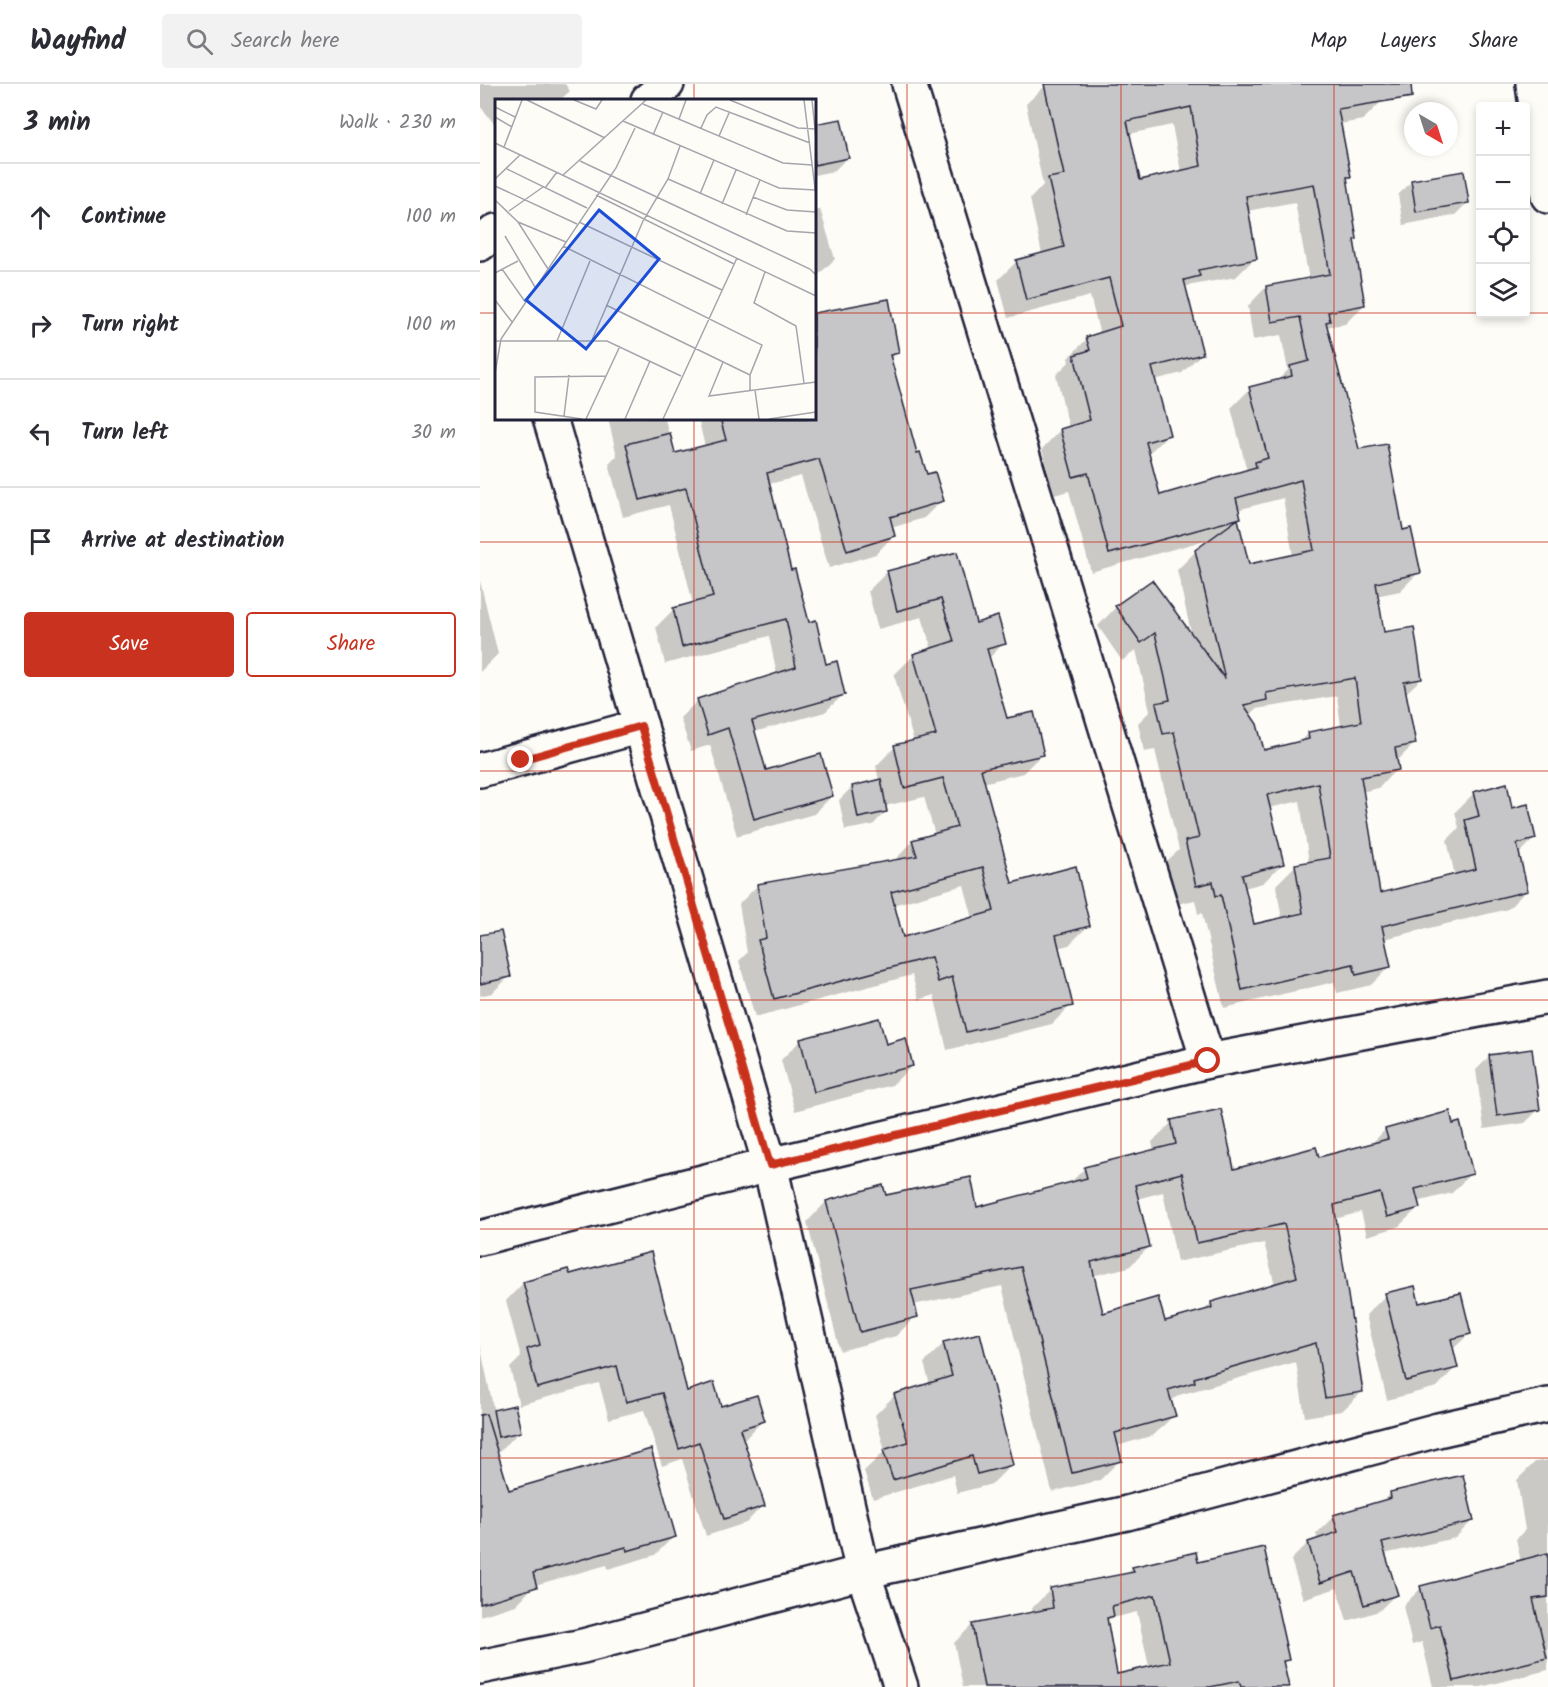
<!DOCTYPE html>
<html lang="en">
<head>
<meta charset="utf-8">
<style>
	:root { --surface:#fff; --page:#f2f2f3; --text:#2b2b33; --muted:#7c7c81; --line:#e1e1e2; --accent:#c8321e }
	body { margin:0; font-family:Kalam,sans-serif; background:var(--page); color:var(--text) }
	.controls { position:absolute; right:18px; top:18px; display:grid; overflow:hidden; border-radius:6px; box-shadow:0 3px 9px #0003 }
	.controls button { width:54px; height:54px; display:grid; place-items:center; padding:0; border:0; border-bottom:2px solid var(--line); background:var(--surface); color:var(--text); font:30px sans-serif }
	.compass { position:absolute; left:924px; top:18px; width:54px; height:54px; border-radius:50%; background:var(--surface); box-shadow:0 3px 9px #0003; rotate:141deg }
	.stop { position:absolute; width:18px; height:18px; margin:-14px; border:4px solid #c8321e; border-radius:50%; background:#fff }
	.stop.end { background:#c8321e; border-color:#fff; box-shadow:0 2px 6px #0008 }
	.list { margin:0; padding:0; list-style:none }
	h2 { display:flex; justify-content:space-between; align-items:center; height:78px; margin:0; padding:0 24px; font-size:26px }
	h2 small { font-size:20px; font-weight:400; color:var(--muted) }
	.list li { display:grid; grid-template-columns:39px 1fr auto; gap:18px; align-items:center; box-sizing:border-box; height:108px; padding:0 24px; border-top:2px solid var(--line) }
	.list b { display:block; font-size:22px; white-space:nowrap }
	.list em { font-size:20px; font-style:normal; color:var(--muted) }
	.actions { display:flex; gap:12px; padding:18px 24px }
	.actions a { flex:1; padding:14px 0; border:2px solid var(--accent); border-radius:6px; text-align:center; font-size:21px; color:var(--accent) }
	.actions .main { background:var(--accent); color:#fff }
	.icon { flex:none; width:33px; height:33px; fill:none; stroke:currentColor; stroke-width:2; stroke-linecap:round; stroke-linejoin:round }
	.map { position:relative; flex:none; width:1068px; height:1603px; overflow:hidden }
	header { display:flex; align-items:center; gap:36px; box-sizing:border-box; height:84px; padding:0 30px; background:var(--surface); border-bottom:2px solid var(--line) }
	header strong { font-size:28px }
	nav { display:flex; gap:33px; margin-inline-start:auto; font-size:21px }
	.search { width:420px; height:54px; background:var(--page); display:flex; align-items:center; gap:15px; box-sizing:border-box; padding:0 21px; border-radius:6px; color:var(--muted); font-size:22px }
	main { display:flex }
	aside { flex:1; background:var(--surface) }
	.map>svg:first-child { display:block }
</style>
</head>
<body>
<header>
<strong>Wayfind</strong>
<div class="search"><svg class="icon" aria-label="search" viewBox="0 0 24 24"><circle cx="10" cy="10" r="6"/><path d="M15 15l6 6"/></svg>Search here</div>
<nav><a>Map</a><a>Layers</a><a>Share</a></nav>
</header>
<main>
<aside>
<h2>3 min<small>Walk · 230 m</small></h2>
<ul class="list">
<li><svg class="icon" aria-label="ahead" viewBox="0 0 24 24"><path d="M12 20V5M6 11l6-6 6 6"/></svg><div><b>Continue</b></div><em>100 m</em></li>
<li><svg class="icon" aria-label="right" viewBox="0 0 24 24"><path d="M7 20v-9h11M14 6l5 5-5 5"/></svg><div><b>Turn right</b></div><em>100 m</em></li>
<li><svg class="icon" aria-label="left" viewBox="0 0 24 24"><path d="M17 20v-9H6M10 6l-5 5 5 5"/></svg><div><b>Turn left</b></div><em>30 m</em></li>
<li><svg class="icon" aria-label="arrive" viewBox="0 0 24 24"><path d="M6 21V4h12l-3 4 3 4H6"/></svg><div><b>Arrive at destination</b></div></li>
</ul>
<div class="actions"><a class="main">Save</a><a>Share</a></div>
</aside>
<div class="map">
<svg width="1068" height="1603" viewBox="0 0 1068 1603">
	<rect width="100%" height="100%" fill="#fdfcf7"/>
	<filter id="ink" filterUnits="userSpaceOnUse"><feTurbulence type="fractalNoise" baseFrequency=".0167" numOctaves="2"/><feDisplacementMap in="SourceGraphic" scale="12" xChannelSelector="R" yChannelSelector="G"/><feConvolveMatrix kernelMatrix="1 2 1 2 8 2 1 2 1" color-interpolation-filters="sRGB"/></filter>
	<g filter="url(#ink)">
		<g fill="#0003" fill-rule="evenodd">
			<path d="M 0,0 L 85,0 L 90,7 L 80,16 L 16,16 L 16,42 L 0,22 Z"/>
			<path d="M 572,0 L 899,0 L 902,17 L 883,36 L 860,40 L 869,92 L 865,96 L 876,155 L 873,158 L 884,221 L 865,240 L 846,243 L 878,367 L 921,448 L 939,488 L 920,507 L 896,512 L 903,549 L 941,595 L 925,610 L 934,660 L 916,678 L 917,685 L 898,704 L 882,708 L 899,811 L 975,792 L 967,756 L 979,744 L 975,728 L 994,709 L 1031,726 L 1055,754 L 1038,771 L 1047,806 L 1028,825 L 904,855 L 910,882 L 891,901 L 857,909 L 854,898 L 744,924 L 722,829 L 718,830 L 715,816 L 697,820 L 687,777 L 699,766 L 675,666 L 664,668 L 658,639 L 670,627 L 656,566 L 642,577 L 618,542 L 636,523 L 712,553 L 697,486 L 716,467 L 733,454 L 611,488 L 589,407 L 574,411 L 562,365 L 580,346 L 589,344 L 576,291 L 589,278 L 588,274 L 607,255 L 620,251 L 610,212 L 528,234 L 518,196 L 537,177 L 562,170 L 550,115 L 563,101 L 546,20 L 565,2 ZM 692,41 L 701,88 L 659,98 L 649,50 ZM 815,118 L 829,196 L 786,203 L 768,222 L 773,256 L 801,251 L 808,286 L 796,298 L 770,305 L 751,324 L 767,387 L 679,413 L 668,370 L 689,350 L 674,296 L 702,289 L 721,270 L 705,204 L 707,202 L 756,193 L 775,174 L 767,127 ZM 803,414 L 813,472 L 768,482 L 756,436 L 759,433 L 757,426 ZM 857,612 L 861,643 L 828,650 L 819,659 L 783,668 L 770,632 L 776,625 ZM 820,717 L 829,779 L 815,782 L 796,801 L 802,835 L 773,842 L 764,804 L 783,799 L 802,780 L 789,724 Z"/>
			<path d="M 334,42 L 367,74 L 354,87 L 334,91 Z"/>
			<path d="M 931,98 L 988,118 L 975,131 L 923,141 L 918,111 Z"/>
			<path d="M 340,125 L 355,175 L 334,195 L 334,127 Z"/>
			<path d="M 334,231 L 418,268 L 410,276 L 436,371 L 446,392 L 462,416 L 444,434 L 411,444 L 413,452 L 396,470 L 349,484 L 321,392 L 289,400 L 310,488 L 344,582 L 363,611 L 345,628 L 274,648 L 285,688 L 352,712 L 334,730 L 257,752 L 230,661 L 211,667 L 200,634 L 218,616 L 297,591 L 289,552 L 185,580 L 176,543 L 193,526 L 213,520 L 189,421 L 143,433 L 129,380 L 137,372 L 128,334 L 189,334 L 185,335 L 194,371 L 225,363 L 218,334 L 334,334 Z"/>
			<path d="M 476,469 L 495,541 L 524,559 L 508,575 L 526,636 L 562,670 L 543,689 L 503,699 L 531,801 L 608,842 L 589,861 L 577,864 L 591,921 L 572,940 L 467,966 L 454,911 L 439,916 L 432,891 L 275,933 L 259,877 L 267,869 L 259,820 L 278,801 L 414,777 L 433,757 L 455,751 L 444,713 L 405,722 L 406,727 L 393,741 L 365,746 L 359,716 L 372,703 L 399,697 L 396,682 L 415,663 L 434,658 L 414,591 L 433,572 L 452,566 L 442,533 L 398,545 L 388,507 L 407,488 ZM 484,801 L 493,835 L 422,855 L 413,821 ZM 278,814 L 281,814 L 289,861 L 286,861 Z"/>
			<path d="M 0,497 L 18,570 L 0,588 Z"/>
			<path d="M 0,853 L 30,892 L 12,909 L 0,912 Z"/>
			<path d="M 321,956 L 405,961 L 432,982 L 412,1001 L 315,1027 L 301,976 Z"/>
			<path d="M 1009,973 L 1058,1026 L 1045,1039 L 1004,1045 L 996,986 Z"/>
			<path d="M 692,1038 L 753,1086 L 838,1075 L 890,1061 L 905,1046 L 991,1089 L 972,1109 L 937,1118 L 938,1124 L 918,1143 L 887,1152 L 881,1128 L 855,1135 L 882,1308 L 862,1327 L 825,1333 L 816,1278 L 699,1311 L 690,1318 L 694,1331 L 674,1351 L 637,1362 L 640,1376 L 620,1396 L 572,1408 L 522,1202 L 433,1221 L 436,1232 L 416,1252 L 360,1267 L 327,1138 L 346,1118 L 405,1113 L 496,1125 L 589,1100 L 605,1084 L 674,1067 L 672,1058 ZM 683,1108 L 697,1178 L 784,1159 L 795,1201 L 731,1219 L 722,1229 L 684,1239 L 622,1231 L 612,1192 L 649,1183 L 669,1163 L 657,1115 Z"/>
			<path d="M 87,1187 L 89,1192 L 206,1309 L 240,1324 L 283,1336 L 266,1354 L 262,1355 L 283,1421 L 266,1439 L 226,1452 L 202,1375 L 182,1382 L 164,1326 L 129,1335 L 119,1299 L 39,1321 L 30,1284 L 41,1273 L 26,1217 L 43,1199 Z"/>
			<path d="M 906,1211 L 938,1221 L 989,1250 L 972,1266 L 976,1283 L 957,1303 L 907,1316 L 886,1231 Z"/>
			<path d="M 464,1259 L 532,1380 L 512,1400 L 477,1409 L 473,1391 L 393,1415 L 384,1387 L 405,1367 L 395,1331 L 415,1311 L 450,1301 L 444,1279 Z"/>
			<path d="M 0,1260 L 14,1327 L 39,1348 L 20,1367 L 16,1368 L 28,1408 L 194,1452 L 175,1471 L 128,1485 L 127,1481 L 55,1501 L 36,1521 L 0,1532 Z"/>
			<path d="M 1068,1376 L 1068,1586 L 1001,1603 L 953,1603 L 942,1558 L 932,1561 L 923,1522 L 941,1504 L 1041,1478 L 1036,1455 L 1045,1446 L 1037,1396 L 1055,1378 Z"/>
			<path d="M 911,1409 L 992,1437 L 975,1454 L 904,1470 L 916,1510 L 899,1527 L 867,1537 L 857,1504 L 823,1515 L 811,1476 L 828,1459 L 838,1456 L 836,1450 L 853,1433 L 902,1418 Z"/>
			<path d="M 717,1480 L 807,1576 L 803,1580 L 807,1603 L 656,1603 L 670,1587 L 657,1528 L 629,1535 L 626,1538 L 638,1603 L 483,1603 L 474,1559 L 492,1541 L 553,1529 L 552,1524 L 570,1506 L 646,1491 L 653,1484 Z"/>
		</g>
		<g fill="#c6c6c8" stroke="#22223b" stroke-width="1.5" fill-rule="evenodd">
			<path d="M 564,0 L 931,0 L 932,13 L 858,25 L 871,93 L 867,93 L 877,155 L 874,156 L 885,221 L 848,228 L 850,237 L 846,238 L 879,365 L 907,360 L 923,446 L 931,444 L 941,489 L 896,499 L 904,548 L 934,543 L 942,595 L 924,598 L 936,660 L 915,664 L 919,686 L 881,693 L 900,809 L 996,785 L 985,736 L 999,732 L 993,708 L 1027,699 L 1032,724 L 1048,720 L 1056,755 L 1037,760 L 1048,807 L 902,842 L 911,883 L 876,891 L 873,880 L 762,906 L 741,811 L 736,812 L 733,798 L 716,802 L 705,757 L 719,754 L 694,648 L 683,650 L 676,619 L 690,616 L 675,549 L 661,559 L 635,522 L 672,496 L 745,595 L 715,466 L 758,435 L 769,480 L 834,466 L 821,396 L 756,414 L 761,434 L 629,470 L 608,389 L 593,393 L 580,345 L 610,336 L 594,271 L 610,266 L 606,253 L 641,242 L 629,194 L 546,216 L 536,176 L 584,163 L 568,94 L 584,91 ZM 711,23 L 721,82 L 660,96 L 647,37 ZM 834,100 L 850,190 L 786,202 L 792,238 L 820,233 L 829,277 L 810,282 L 812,292 L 769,303 L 788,374 L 775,378 L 776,383 L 680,411 L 666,358 L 690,351 L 672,283 L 723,270 L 704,196 L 720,192 L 718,186 L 777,175 L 766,112 ZM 875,594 L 881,638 L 828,648 L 829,655 L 784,666 L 777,640 L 764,621 L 787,616 L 786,609 ZM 838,699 L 850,774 L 815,780 L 823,829 L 774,840 L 762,791 L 804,780 L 787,711 Z"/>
			<path d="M 361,35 L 369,74 L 334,81 L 334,40 Z"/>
			<path d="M 984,87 L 989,119 L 936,128 L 931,96 Z"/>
			<path d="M 409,215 L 419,269 L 410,271 L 437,369 L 440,368 L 447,390 L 455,388 L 464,417 L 410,433 L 415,452 L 367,467 L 339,375 L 287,389 L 311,486 L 315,485 L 329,538 L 336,536 L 346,580 L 357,577 L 365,611 L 272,637 L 286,686 L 341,670 L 353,712 L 274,735 L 248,644 L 228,651 L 217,615 L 316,583 L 306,535 L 202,563 L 193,524 L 233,513 L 206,404 L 160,416 L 146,360 L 190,349 L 195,369 L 246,356 L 240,334 L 334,334 L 334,229 Z"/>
			<path d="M 477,468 L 496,539 L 518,532 L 526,560 L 507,565 L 527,634 L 554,628 L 564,671 L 501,685 L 532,799 L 596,782 L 610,842 L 576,851 L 593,922 L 486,948 L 472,893 L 458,898 L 451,873 L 294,915 L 278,856 L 286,854 L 277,800 L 437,772 L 432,756 L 477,743 L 463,694 L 424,704 L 414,661 L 456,651 L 433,570 L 474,557 L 461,515 L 417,527 L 407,487 ZM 503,783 L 514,827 L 423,853 L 411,808 Z"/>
			<path d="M 401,695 L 407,728 L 378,734 L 372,702 Z"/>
			<path d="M 21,847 L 31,893 L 0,900 L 0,851 Z"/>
			<path d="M 399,934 L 406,960 L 426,954 L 433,982 L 334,1008 L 320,955 Z"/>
			<path d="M 1052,965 L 1060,1026 L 1017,1032 L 1009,971 Z"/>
			<path d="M 741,1025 L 754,1085 L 836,1063 L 839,1073 L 908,1055 L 905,1045 L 970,1027 L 973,1040 L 980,1038 L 993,1090 L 935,1105 L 940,1124 L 907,1133 L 900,1109 L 854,1121 L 883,1308 L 845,1314 L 836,1259 L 714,1294 L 715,1298 L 688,1306 L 696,1332 L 635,1349 L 642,1377 L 592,1389 L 541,1183 L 431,1206 L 438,1233 L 380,1248 L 346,1117 L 403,1101 L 406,1111 L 491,1093 L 497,1123 L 607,1094 L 604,1083 L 696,1060 L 691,1036 ZM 702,1089 L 717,1159 L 804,1140 L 817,1193 L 731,1218 L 732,1224 L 685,1237 L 678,1213 L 623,1229 L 611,1178 L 670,1163 L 655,1101 Z"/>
			<path d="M 171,1168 L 207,1307 L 234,1298 L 241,1322 L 277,1311 L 285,1337 L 260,1345 L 285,1422 L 244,1435 L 219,1358 L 199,1365 L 182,1309 L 146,1318 L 137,1282 L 57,1304 L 47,1265 L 60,1261 L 43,1198 L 88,1185 L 90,1190 Z"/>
			<path d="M 935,1202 L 939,1219 L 981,1209 L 991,1250 L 971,1255 L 978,1284 L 926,1297 L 905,1209 Z"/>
			<path d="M 500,1249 L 533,1381 L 497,1390 L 492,1372 L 413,1396 L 403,1366 L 428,1358 L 414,1310 L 472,1292 L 463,1258 Z"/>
			<path d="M 35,1321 L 41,1348 L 18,1353 L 13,1326 Z"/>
			<path d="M 6,1330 L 29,1406 L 171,1365 L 196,1453 L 147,1467 L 146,1463 L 53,1489 L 57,1503 L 0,1520 L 0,1331 Z"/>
			<path d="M 983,1391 L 994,1437 L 902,1459 L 918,1511 L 884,1521 L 874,1488 L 840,1499 L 828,1458 L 858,1448 L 853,1431 L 911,1414 L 910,1408 Z"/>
			<path d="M 784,1463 L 809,1576 L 803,1577 L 809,1603 L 761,1603 L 759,1597 L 730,1603 L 504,1603 L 492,1540 L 573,1524 L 570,1504 L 654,1488 L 652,1483 L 716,1468 L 718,1478 ZM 675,1511 L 690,1578 L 637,1590 L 627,1534 L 634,1532 L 632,1522 Z"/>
			<path d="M 1068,1469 L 1068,1513 L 1053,1515 L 1067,1574 L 974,1597 L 960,1541 L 950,1544 L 940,1502 Z"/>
		</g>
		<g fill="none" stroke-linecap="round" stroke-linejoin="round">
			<defs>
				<g id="minor">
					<path d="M 429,0 L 728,977"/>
					<path d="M 1053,0 L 1068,112"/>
					<path d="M 168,16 L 187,0"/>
					<path d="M 0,160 L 16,147"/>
					<path d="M 70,334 L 290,1081 L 383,1488 L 421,1603"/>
					<path d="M 0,686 L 161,642"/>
					<path d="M 0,1154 L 290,1081 L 728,977 L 1068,913"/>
					<path d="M 0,1583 L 103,1562 L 383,1488 L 647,1429 L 958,1346 L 1068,1321"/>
				</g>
			</defs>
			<use href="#minor" stroke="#22223b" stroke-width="38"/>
			<use href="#minor" stroke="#fdfcf7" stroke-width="33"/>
		</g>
	</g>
	<g fill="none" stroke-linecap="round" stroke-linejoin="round" filter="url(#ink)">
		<path stroke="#c8321e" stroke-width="8" d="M 41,676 L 161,642 L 290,1081 L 728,977"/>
	</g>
	<path fill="none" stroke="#c8321e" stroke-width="1.5" stroke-opacity="0.55" d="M 214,0 L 214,16M 427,0 L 427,1603M 641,0 L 641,1603M 854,0 L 854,1603M 0,229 L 16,229M 334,229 L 1000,229M 1046,229 L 1068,229M 214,334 L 214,1603M 0,458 L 1068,458M 0,687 L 1068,687M 0,916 L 1068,916M 0,1145 L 1068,1145M 0,1374 L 1068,1374"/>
	<g transform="translate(15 15)">
		<rect width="321" height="321" fill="#fdfcf7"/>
		<path fill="none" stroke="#a5a5ac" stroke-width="1.5" d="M 32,1 L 110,39M 79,1 L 101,10 L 107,1M 235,1 L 303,29 L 321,30M 309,1 L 321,97M 317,1 L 321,40M 148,5 L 288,64 L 317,66M 0,8 L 20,18M 0,18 L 17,28M 184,20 L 191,1M 128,22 L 284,89 L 320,91M 206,29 L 212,16 L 221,8 L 315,44M 158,36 L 168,13M 224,37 L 234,14M 0,44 L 321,197M 9,48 L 27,1M 85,62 L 315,170 L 321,176M 12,70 L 92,109M 68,76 L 151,1M 0,80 L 25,56M 173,80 L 292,132 L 321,134M 0,87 L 82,125M 50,89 L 62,73M 205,95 L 219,61M 101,96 L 239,165M 258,98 L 292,111 L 321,113M 0,101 L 23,123 L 53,170M 227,105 L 241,71M 14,112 L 48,88M 251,116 L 265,81M 23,123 L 71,143M 84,123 L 227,191M 10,137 L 40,188M 68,147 L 267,246 L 255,276 L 255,292M 7,170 L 31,204M 270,173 L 259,204 L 301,227 L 309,284M 0,174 L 23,162M 0,201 L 17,223M 111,206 L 255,276M 97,241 L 148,122 L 173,80 L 185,47M 0,242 L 112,242 L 186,277M 62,242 L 95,162M 228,263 L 214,297 L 321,283M 0,274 L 6,240 L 121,69 L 140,29M 260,291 L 264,320M 69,317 L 74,276M 87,320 L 40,313 L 40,278 L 111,277M 91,320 L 125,247M 130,320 L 155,262M 168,320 L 242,159M 274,320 L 321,313"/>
		<path fill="#1d4ed8" fill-opacity="0.15" stroke="#1d4ed8" stroke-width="3" d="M 104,111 L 164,160 L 91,250 L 31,201 Z"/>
		<rect width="321" height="321" fill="none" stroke="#22223b" stroke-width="3"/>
	</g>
</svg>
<div class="controls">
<button>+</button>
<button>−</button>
<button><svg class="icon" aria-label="locate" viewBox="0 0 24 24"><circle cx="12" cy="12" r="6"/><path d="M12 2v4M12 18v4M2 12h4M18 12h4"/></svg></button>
<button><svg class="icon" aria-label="layers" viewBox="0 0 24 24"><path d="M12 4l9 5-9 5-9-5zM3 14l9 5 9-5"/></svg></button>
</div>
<svg class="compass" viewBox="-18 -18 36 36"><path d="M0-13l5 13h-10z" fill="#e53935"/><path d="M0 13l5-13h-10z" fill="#7c7c81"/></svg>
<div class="stop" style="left:728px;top:977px"></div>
<div class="stop end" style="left:41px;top:676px"></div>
</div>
</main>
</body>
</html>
